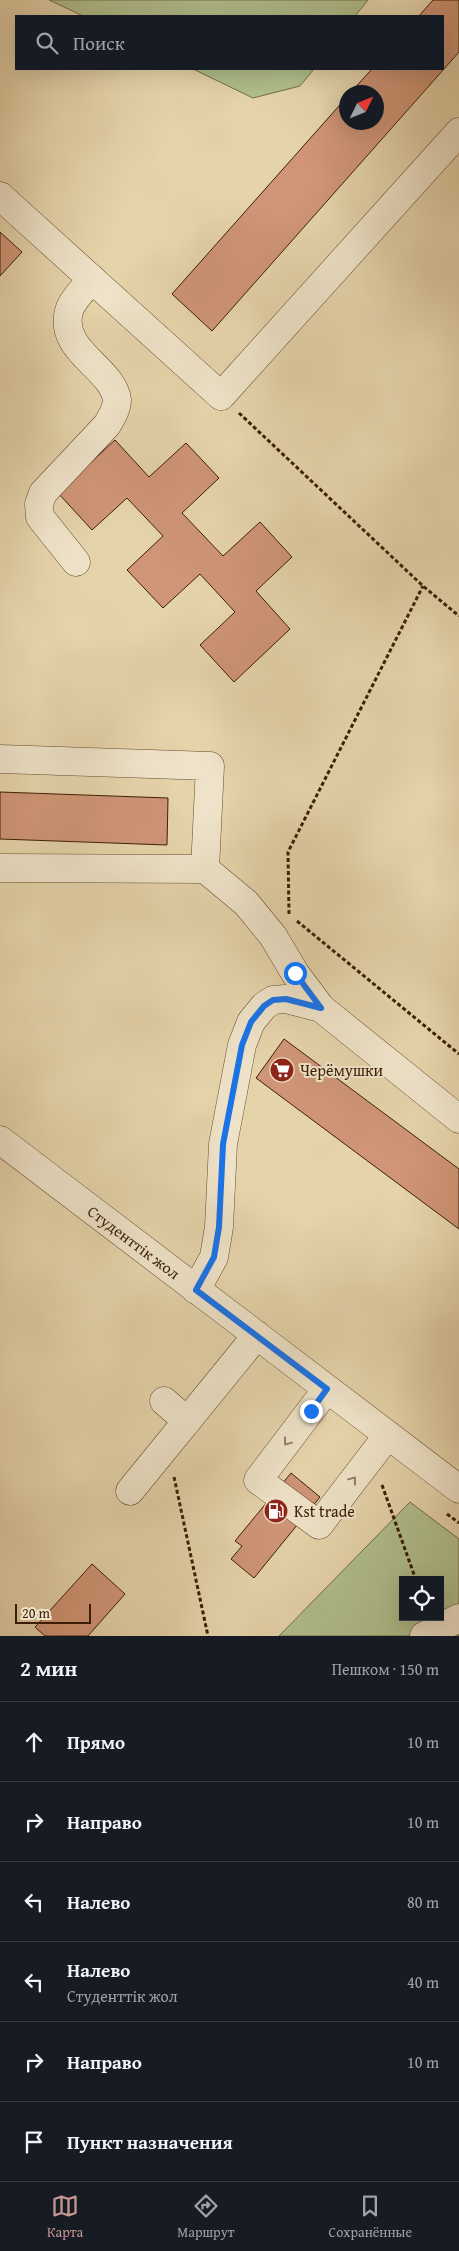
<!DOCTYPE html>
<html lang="ru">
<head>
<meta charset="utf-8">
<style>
	:root { --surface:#171b24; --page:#20242c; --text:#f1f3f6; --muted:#9ea1a6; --line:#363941; --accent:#c59692 }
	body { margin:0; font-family:"Gentium Book Plus",serif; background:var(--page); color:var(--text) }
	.controls { position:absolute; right:15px; bottom:15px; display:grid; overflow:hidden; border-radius:0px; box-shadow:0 5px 20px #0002 }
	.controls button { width:45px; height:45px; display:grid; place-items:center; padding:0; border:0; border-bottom:1px solid var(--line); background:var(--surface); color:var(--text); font:25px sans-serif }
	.compass { position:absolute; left:339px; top:85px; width:45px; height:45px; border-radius:50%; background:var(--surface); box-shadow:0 5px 20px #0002; rotate:47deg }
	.scale { position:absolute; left:15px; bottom:12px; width:76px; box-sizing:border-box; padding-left:5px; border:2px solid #3b1f05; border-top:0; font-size:14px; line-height:18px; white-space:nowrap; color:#3b1f05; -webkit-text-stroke:4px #eee2c8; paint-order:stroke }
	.stop { position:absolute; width:15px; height:15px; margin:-11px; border:4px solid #1a73e8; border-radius:50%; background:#fff }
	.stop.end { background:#1a73e8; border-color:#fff; box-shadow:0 1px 5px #0008 }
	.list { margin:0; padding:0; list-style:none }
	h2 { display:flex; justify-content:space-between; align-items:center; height:65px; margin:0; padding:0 20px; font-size:21px }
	h2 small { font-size:16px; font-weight:400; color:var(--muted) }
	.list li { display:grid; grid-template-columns:32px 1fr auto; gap:15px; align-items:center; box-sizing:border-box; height:80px; padding:0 20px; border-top:1px solid var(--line) }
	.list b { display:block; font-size:19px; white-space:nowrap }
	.list p { margin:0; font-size:16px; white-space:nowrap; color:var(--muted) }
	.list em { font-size:16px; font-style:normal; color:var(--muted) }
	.icon { flex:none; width:28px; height:28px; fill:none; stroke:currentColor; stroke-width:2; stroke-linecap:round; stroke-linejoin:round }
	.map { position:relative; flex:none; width:459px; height:1636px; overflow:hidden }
	.search { position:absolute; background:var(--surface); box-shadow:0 5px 20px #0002; left:15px; right:15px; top:15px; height:55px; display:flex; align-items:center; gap:12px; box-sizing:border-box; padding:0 18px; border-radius:0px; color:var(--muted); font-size:19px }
	.sheet { height:545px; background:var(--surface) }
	nav { display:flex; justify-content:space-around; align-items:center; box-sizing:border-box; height:70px; border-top:1px solid var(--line); background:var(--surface); font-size:14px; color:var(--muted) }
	nav a { display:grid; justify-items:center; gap:2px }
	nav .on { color:var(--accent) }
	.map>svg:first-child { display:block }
</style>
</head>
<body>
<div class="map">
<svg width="459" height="1636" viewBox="0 0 459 1636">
	<rect width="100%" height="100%" fill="#e5d3aa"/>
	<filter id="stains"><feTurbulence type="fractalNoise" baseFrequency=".004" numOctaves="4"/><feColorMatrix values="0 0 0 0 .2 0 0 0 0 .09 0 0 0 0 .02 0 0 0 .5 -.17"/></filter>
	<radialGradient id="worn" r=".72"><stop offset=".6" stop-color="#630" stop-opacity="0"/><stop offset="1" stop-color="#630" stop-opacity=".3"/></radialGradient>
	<g fill="#b0be8c" stroke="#766e48" fill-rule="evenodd">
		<path d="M 49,0 L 368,0 L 355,16 L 83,16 Z"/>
		<path d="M 193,69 L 314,69 L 300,86 L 253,98 Z"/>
		<path d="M 410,1502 L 459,1539 L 459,1636 L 279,1636 ZM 403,1580 L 440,1580 L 440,1617 L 403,1617 Z"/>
	</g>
	<g fill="#cf9576" stroke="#3b1f05">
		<path d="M 433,0 L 459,0 L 459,52 L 212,331 L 172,294 L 346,98 L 346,122 L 376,122 L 376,92 L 351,92 L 372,69 L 443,69 L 443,16 L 419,16 Z"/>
		<path d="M 0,232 L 22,252 L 0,276 Z"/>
		<path d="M 115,440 L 149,477 L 186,443 L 219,478 L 182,513 L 223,556 L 260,522 L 292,557 L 256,591 L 290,629 L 234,682 L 200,645 L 235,612 L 200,574 L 163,608 L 127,570 L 163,536 L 127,498 L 92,530 L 58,493 Z"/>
		<path d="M 0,792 L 168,798 L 167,845 L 0,839 Z"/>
		<path d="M 284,1039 L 459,1169 L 459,1229 L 256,1078 Z"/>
		<path d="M 291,1473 L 320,1497 L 254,1578 L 231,1559 L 242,1546 L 235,1541 Z"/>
		<path d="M 92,1564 L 125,1594 L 88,1636 L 45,1636 L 35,1627 Z"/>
	</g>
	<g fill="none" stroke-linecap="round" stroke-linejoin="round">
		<defs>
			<g id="minor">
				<path d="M 0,196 L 221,396 L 459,132"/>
				<path d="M 76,562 L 40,517 L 39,504 L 43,493 L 107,425 C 111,418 117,409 117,400 C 113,368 58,351 69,311 C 72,300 85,288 92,279"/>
				<path d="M 0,759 L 210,766 L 205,869 L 0,868"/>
				<path d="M 205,869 L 246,903 L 273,936 L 295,973 L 321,1008 L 459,1119"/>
				<path d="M 0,1140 L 459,1489"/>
				<path d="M 196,1290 L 214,1257 L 219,1227 L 223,1144 L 242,1045 L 251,1022 L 264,1006 L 273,1000 L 286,999 L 321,1008"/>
				<path d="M 327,1389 L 258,1480 L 319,1525 L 388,1435"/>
				<path d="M 164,1401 L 187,1421"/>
				<path d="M 130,1491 L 257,1335"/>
				<path d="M 424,1636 L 459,1618"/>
			</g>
		</defs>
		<use href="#minor" stroke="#664c2e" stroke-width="29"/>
		<g stroke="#3b1f05" stroke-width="3" stroke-dasharray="4 2.5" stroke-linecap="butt">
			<path d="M 239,413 L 423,586 L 459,616"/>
			<path d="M 289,914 L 288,852 L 423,586"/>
			<path d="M 297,921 L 459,1054"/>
			<path d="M 174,1477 L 208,1636"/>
			<path d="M 382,1485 L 416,1580"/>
			<path d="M 447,1514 L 459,1523"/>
		</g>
		<use href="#minor" stroke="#eee2c8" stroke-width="28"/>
	</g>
	<defs><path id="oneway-chevron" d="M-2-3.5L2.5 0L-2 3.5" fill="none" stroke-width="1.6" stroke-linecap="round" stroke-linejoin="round" transform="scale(1.25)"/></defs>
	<g stroke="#948066">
		<use href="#oneway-chevron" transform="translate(287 1442) rotate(127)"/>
		<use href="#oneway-chevron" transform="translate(353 1480) rotate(-53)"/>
	</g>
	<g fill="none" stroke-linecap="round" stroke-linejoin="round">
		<path stroke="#1a73e8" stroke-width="6" d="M 295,973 L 321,1008 L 286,999 L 273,1000 L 264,1006 L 251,1022 L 242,1045 L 223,1144 L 219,1227 L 214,1257 L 196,1290 L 327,1389 L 311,1411"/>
	</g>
	<defs>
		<symbol id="supermarket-disc" viewBox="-11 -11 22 22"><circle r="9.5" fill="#8f2418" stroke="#eee2c8"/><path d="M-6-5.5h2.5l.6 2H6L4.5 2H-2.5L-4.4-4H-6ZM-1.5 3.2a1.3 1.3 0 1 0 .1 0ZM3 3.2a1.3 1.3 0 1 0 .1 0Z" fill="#fff"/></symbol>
		<symbol id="fuel-disc" viewBox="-11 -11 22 22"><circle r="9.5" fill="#8f2418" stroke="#eee2c8"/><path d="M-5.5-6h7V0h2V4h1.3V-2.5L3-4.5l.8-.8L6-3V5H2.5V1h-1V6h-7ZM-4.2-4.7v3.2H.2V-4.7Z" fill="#fff"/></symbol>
	</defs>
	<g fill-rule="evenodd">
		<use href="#supermarket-disc" x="268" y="1056" width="28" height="28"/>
		<use href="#fuel-disc" x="262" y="1497" width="28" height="28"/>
	</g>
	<g text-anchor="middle" stroke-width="4" stroke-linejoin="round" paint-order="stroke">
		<g font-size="16" fill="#3b1f05" stroke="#eee2c8" text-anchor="start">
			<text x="300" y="1076">Черёмушки</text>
			<text x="294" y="1517">Kst trade</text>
		</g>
		<g font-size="16" fill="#3b1f05" stroke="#eee2c8">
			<text transform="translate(134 1242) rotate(37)" y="6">Студенттік жол</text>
		</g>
	</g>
	<rect width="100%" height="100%" filter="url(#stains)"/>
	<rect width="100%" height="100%" fill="url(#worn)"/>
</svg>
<div class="controls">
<button><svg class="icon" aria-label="locate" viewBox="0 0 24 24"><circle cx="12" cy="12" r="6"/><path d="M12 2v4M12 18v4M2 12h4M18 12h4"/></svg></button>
</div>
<svg class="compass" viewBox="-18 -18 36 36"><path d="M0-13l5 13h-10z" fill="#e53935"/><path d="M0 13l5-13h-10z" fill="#9ea1a6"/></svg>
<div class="scale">20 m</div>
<div class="stop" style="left:295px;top:973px"></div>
<div class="stop end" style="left:311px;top:1411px"></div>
<div class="search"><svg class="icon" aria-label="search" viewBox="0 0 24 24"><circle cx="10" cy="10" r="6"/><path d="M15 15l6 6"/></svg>Поиск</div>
</div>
<section class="sheet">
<h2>2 мин<small>Пешком · 150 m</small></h2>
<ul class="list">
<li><svg class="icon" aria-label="ahead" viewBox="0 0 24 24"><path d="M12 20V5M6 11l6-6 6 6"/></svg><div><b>Прямо</b></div><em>10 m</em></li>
<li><svg class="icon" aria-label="right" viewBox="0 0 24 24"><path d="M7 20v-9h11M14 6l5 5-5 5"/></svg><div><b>Направо</b></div><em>10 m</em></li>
<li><svg class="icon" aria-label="left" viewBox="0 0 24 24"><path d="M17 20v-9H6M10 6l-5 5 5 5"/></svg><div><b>Налево</b></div><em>80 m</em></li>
<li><svg class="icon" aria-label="left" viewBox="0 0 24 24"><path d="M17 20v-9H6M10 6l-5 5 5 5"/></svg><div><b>Налево</b><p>Студенттік жол</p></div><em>40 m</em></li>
<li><svg class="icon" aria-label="right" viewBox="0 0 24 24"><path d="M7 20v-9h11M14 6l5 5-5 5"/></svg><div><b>Направо</b></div><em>10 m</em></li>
<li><svg class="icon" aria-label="arrive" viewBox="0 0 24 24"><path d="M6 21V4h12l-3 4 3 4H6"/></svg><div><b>Пункт назначения</b></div></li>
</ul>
</section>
<nav>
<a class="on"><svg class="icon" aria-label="map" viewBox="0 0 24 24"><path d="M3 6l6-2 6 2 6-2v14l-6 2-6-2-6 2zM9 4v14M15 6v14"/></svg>Карта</a>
<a><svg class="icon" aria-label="directions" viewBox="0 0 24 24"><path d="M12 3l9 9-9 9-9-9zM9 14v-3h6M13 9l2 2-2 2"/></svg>Маршрут</a>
<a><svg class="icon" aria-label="saved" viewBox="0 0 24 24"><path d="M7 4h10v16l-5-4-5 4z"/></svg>Сохранённые</a>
</nav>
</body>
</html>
